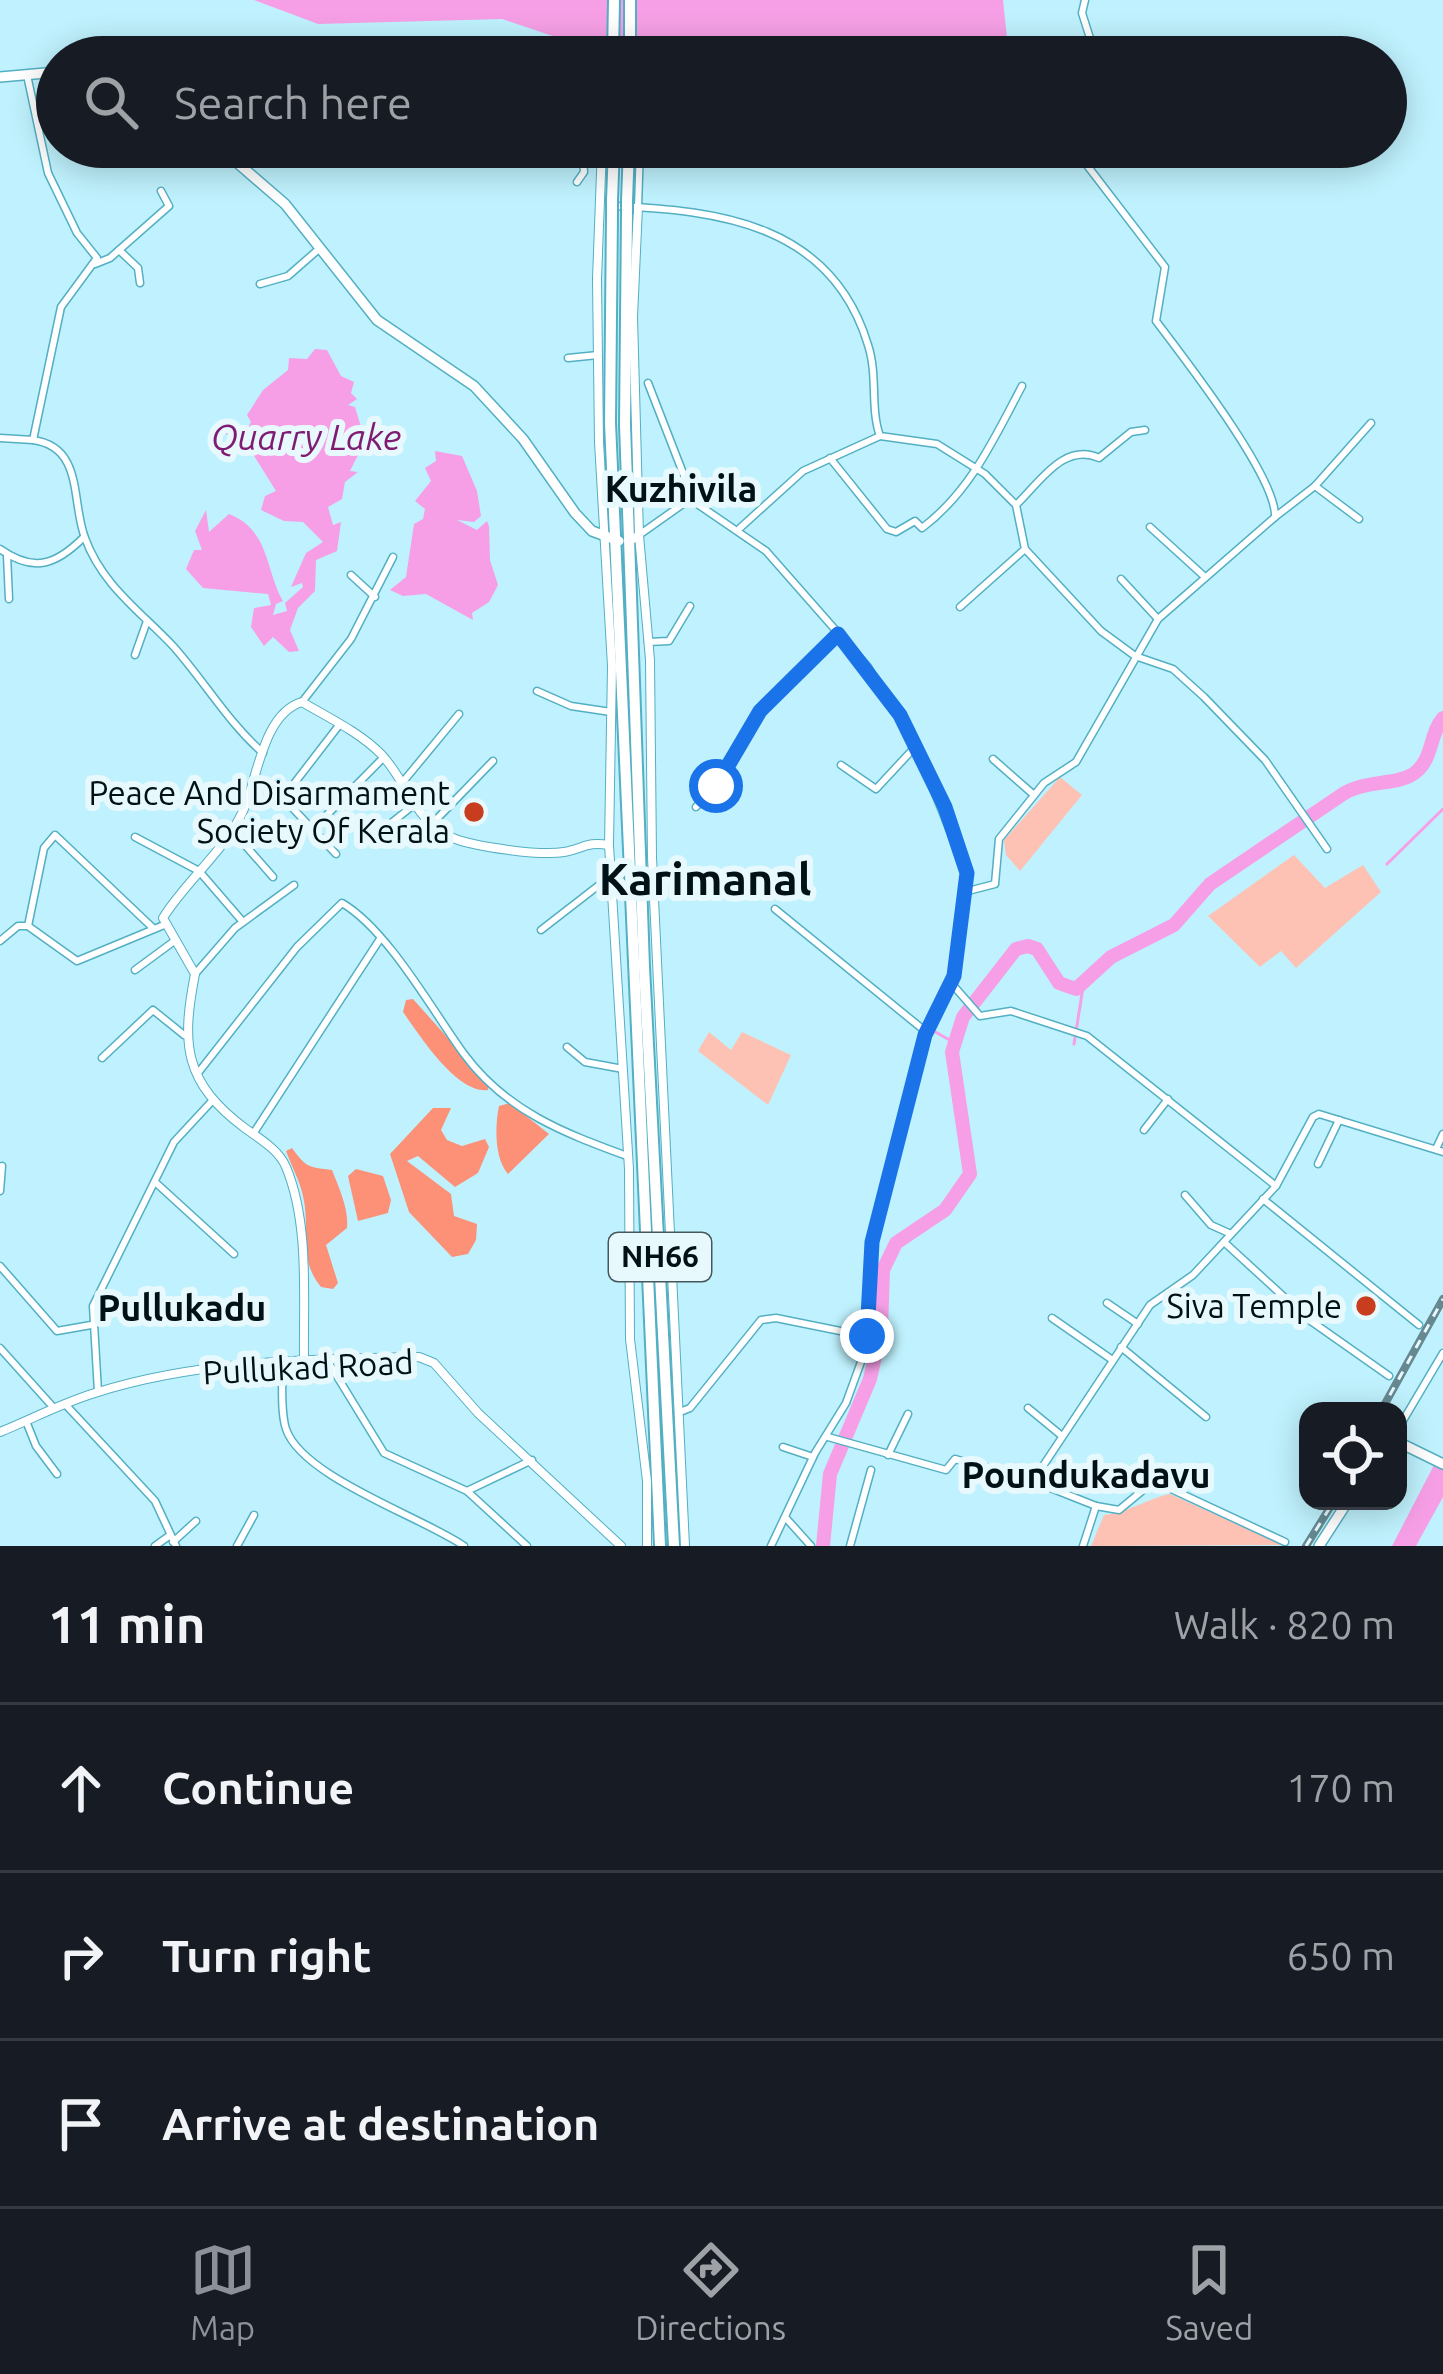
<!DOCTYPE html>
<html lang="en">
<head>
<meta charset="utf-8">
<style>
	:root { --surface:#171b24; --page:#20242c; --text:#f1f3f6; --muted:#9ea1a6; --line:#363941; --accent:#8c9099 }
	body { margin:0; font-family:Ubuntu,sans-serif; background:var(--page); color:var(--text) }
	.controls { position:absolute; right:36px; bottom:36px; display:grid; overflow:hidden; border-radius:24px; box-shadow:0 6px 30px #0003 }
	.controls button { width:108px; height:108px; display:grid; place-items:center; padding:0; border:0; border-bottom:3px solid var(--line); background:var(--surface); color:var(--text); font:60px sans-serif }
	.stop { position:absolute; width:36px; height:36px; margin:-27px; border:9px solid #1a73e8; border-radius:50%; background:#fff }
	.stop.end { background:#1a73e8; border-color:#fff; box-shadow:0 3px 12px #0008 }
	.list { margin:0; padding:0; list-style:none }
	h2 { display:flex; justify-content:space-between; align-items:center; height:156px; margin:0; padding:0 48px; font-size:51px }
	h2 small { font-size:39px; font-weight:400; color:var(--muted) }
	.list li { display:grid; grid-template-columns:78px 1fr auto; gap:36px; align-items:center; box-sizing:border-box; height:168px; padding:0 48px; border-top:3px solid var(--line) }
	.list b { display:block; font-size:45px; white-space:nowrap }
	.list em { font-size:39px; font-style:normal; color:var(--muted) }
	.icon { flex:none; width:66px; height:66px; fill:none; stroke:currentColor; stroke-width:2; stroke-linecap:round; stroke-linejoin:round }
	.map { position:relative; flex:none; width:1443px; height:1546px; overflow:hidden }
	.search { position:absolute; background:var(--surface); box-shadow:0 6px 30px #0003; left:36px; right:36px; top:36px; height:132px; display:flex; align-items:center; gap:30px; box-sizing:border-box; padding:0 42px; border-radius:66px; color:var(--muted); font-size:45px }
	.sheet { height:660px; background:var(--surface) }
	nav { display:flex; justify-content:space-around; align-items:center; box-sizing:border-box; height:168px; border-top:3px solid var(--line); background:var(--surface); font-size:33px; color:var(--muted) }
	nav a { display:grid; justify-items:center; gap:6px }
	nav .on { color:var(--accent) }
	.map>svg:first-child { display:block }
</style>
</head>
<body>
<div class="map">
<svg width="1443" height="1546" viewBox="0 0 1443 1546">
	<rect width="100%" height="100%" fill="#bff2fe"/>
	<g fill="#fdc2b4">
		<path d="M 1060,777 L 1082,795 L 1020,871 L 1006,855 L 1004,840 Z"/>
		<path d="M 1294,855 L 1325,888 L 1363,865 L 1381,892 L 1296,968 L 1281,951 L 1260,967 L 1208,916 Z"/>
		<path d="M 709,1032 L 731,1050 L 742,1032 L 791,1055 L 768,1105 L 698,1051 Z"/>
		<path d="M 1170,1494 L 1283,1545 L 1091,1546 L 1104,1515 C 1130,1512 1146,1499 1170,1494 Z"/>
	</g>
	<g fill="#fc9178">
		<path d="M 413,999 L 489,1084 L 488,1090 C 457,1094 420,1036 403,1012 L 406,1000 Z"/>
		<path d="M 510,1103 L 549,1134 L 508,1174 C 494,1158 495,1125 499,1106 Z"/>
		<path d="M 433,1108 L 451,1108 L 441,1130 L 447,1140 L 462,1146 L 485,1139 L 489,1147 L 478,1173 L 455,1187 L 418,1156 L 407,1161 L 451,1194 L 454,1216 L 477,1224 L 476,1240 L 468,1254 L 452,1257 L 409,1212 L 390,1154 Z"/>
		<path d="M 292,1148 C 307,1169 310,1167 332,1170 C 339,1188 349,1209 347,1228 L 326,1245 L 338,1283 L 333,1289 L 321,1287 C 297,1258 311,1229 303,1196 C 300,1181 291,1165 286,1151 Z"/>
		<path d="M 356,1169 L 383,1176 L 391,1200 L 388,1213 L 358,1221 L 348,1176 Z"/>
	</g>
	<g fill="#f69fe6">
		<path d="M 254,0 L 1003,0 L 1009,57 L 615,57 L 502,19 L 318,24 Z"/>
		<path d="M 315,349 L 327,350 L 341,376 L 354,382 L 351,393 L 357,399 L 348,405 L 355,407 L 361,427 L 370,430 L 364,447 L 372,445 L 360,451 L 350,471 L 358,472 L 345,482 L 342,499 L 328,507 L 333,525 L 341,522 L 337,551 L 316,560 L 315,591 L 298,608 L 290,630 L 299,651 L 289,652 L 273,637 L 264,646 L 251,627 L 254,608 L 271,605 L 268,594 L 203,588 L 186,569 L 194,550 L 202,550 L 195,531 L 206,510 L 209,532 L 229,514 C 270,530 265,570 283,601 L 276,604 L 273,615 L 287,611 L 285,603 L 303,587 L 302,583 L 291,587 L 306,553 L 323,542 L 303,522 L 284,521 L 261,510 L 265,496 L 276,491 L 251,451 L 225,433 L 246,432 L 251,422 L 247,415 L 263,390 L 288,370 L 289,358 L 307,359 Z"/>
		<path d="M 435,451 L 462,456 L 477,491 L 481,516 L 474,522 L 457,520 L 477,530 L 487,521 L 489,526 L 490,560 L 498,585 L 489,602 L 472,613 L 473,620 L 426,594 L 403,596 L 390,590 L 406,577 L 414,524 L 423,519 L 425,509 L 415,501 L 431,481 L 425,468 L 436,461 Z"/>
		<path d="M 1434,1465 L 1443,1469 L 1443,1497 L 1416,1546 L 1392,1546 Z"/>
	</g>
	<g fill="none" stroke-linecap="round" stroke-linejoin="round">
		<g stroke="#f69fe6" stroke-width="3">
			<path d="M 1387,864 L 1443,809"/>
			<path d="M 932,1030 L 953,1042"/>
			<path d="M 1074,1044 L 1084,981"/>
		</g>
		<path stroke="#f69fe6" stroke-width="14" d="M 823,1546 L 830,1474 L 870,1379 L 881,1330 L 883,1270 L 896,1243 L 945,1210 L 970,1174 L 952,1052 L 963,1017 L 1016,949 L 1028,946 L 1037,949 L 1059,983 L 1076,989 L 1111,957 L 1174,925 L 1210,884 L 1343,794 C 1367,779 1401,786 1417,771 C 1433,757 1430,733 1443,718"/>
		<defs>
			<g id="minor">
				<path d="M 1085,0 L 1082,13 L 1096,57"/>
				<path d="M 27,75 L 48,173 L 77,233 L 97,258 L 61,307 L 33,440 C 84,447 71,502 85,538 C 102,585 140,611 173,646 C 205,682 227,721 263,753"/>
				<path d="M 577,182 L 584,172 L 582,147"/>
				<path d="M 612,206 C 721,210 832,225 868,345 C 878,375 870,409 880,436 L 937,444 L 985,474 L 1016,505 L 1025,549 L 1101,631 L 1135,656 L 1173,669 L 1204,697 L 1265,760 L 1327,849"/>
				<path d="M 638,207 L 640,147"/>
				<path d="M 119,250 L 138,268 L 140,283"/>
				<path d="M 95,264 L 110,258 L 169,206 L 161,191"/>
				<path d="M 260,284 L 288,276 L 320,248"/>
				<path d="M 568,358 L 598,355"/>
				<path d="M 648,383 L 688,486 L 698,500"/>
				<path d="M 0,438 L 33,440"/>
				<path d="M 830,458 L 887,529 L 896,532 L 915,521 L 922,528 C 970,492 994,439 1022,386"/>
				<path d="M 1315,486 L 1359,519"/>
				<path d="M 1016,505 C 1040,482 1064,442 1099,458 L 1131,432 L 1145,430"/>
				<path d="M 1275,517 L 1315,486 L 1371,423"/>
				<path d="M 1150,527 L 1205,577"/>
				<path d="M 740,528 L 803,471 L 880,436"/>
				<path d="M 639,535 L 690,499 L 766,551 L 868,667 L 916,746 L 967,873 L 954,976 L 925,1035 L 871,1242 L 865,1351 L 846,1403 L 815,1453 L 771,1546"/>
				<path d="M 0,549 C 34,573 56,565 84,537"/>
				<path d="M 7,555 L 9,599"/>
				<path d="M 351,575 L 375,597"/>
				<path d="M 1121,579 L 1158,619"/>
				<path d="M 960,607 L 1025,549"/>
				<path d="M 648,642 L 669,641 L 690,606"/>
				<path d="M 135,655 L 147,621"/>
				<path d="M 537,691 L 571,706 L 611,712"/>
				<path d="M 302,702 L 351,639 L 393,557"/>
				<path d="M 993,759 L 1034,795"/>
				<path d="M 841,765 L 876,789 L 916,746"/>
				<path d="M 402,783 L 459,714"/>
				<path d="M 696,807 L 716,786 L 760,711 L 838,635"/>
				<path d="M 431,825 L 493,761"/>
				<path d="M 231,829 L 273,877"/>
				<path d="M 313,829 L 384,757"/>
				<path d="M 135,837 L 199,871 L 243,922"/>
				<path d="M 369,841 L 416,803"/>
				<path d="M 336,854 L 283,798 L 340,724"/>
				<path d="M 968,891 L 995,884 L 999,839 L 1044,783 L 1076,762 L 1158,619 L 1275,517 C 1277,477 1183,357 1156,321 L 1165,267 L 1073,147"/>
				<path d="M 775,909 L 925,1031"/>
				<path d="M 28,926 L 44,848 L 55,835 L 154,929"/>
				<path d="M 28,926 L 77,961 L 164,925"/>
				<path d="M 541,930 L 612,875"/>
				<path d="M 0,941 L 18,926 L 28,926"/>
				<path d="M 135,970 L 173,942"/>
				<path d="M 195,974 L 235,928 L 294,885"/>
				<path d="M 952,984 L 980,1016 L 1011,1011 L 1087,1036 L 1276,1186"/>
				<path d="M 567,1047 L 585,1062 L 623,1069"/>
				<path d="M 102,1058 L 153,1010 L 184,1035"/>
				<path d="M 198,1073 L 297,947 L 342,903 C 388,930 432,1010 464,1054 C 506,1111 564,1133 627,1156"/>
				<path d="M 1144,1130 L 1168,1099"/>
				<path d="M 253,1134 L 380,939"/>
				<path d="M 1436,1149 L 1443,1134"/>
				<path d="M 1318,1164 L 1339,1120"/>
				<path d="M 155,1182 L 234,1254"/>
				<path d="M 0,1191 L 2,1166"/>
				<path d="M 1185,1195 L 1211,1225 L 1231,1234"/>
				<path d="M 1263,1199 L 1419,1325"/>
				<path d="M 1224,1242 L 1308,1319 L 1389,1376"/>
				<path d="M 0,1266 L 57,1331 L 91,1325"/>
				<path d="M 1107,1303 L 1138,1324"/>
				<path d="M 1052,1318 L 1111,1359"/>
				<path d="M 1121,1347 L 1206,1417"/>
				<path d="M 0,1348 L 53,1407"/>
				<path d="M 327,1360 L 384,1453 L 467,1491 L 527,1546"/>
				<path d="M 282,1363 C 283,1383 280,1410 286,1429 C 302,1477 422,1517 464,1546"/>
				<path d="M 98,1392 L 93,1306 L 174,1142 L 212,1101"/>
				<path d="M 65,1404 L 155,1501 L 176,1546"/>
				<path d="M 1028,1408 L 1062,1436"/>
				<path d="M 680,1412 L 690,1408 L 761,1320 L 776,1318 L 865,1336"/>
				<path d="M 26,1421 L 36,1446 L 57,1474"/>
				<path d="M 1398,1429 L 1443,1353"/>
				<path d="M 828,1437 L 946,1470 L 955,1459 L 1033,1481"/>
				<path d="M 783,1447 L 813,1457"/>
				<path d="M 888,1455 L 908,1414"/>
				<path d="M 467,1491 L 532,1460"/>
				<path d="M 1096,1506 L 1119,1510 L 1154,1481 L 1285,1542"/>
				<path d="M 785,1517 L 811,1546"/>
				<path d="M 173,1542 L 196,1521"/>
				<path d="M 155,1546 L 169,1536"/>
				<path d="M 237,1546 L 254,1515"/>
				<path d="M 850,1546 L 871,1470"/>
				<path d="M 1083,1546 L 1096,1506 L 1033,1481 L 1150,1305 L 1193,1275 L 1276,1186 L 1313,1117 L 1319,1114 L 1443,1152"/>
			</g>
			<g id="tertiary">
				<path d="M 602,147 L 597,279 L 599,442 L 612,666 L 609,845 L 629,1169 L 630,1339 L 647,1481 L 647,1546"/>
				<path d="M 638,207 L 633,317 L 639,535"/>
				<path d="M 630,541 L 639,535 L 650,660 L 652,857 L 685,1546"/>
				<path d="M 304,1361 C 303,1300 310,1224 286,1167 C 279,1150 260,1139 246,1129 C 184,1083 181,1045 195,974 L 163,918 C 187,879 229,848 246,804 C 258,772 265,713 302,702 C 329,718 359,732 381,754 C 407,781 415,823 453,838 C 475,847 541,856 564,852 C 582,849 588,841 608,845"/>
				<path d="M 0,1432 C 32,1419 62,1403 95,1393 C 197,1360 313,1359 419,1357 L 434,1363 L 478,1413 L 621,1546"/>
			</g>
			<g id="secondary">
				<path d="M 0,77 L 57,72"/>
				<path d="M 219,147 L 285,204 L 377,320 L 474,386 L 523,439 L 575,513 L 592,531 L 619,541"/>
				<path d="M 1398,1442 L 1443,1464"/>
				<path d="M 1319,1546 L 1348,1501"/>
			</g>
			<g id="trunk">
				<path d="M 613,57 L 614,0"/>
				<path d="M 630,57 L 630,0"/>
				<path d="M 612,200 L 614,147"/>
				<path d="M 627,201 L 629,147"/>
				<path d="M 612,213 L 610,423 L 660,1546"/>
				<path d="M 627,214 L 625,425 L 644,967 L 674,1546"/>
			</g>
		</defs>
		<use href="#minor" stroke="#53afc3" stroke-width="9"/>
		<use href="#tertiary" stroke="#53afc3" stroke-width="10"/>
		<use href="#secondary" stroke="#53afc3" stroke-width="12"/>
		<use href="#trunk" stroke="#53afc3" stroke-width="14"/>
		<use href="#minor" stroke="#fff" stroke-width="6"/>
		<use href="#tertiary" stroke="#fff" stroke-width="8"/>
		<use href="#secondary" stroke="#fff" stroke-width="9"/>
		<use href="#trunk" stroke="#fff" stroke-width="10"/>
		<defs>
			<g id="rail">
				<path d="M 1381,1411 L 1443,1299"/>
				<path d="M 1306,1546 L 1334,1501"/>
			</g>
		</defs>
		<use href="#rail" stroke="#668991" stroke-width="8"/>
		<use href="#rail" stroke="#e8f9fd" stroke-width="3" stroke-dasharray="9" stroke-linecap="butt"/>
		<defs>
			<g id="trunk-bridge">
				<path d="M 612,200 L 612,213"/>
				<path d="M 627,214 L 627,201"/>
			</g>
		</defs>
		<use href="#trunk-bridge" stroke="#53afc3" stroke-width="14" stroke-linecap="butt"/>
		<use href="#trunk-bridge" stroke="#fff" stroke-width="10"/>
	</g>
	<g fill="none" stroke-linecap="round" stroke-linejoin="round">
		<path stroke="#1a73e8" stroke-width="15" d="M 716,786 L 760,711 L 838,634 L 900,715 L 945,807 L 967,873 L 954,976 L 925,1035 L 872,1242 L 867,1336"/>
	</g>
	<g fill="#c73d1e" stroke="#e8f9fd" stroke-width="4.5">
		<circle cx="474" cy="812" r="12"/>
		<circle cx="1366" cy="1306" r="12"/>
	</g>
	<g text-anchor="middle" stroke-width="12" stroke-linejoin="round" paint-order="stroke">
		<rect fill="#e8f9fd" stroke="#46575b" stroke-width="3" x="609" y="1233" width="102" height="48" rx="9"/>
		<g font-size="30" font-weight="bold" fill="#011115">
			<text x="660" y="1267">NH66</text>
		</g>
		<g font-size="33" fill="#011115" stroke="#e8f9fd" text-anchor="end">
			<text x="450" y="805">Peace And Disarmament<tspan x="450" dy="38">Society Of Kerala</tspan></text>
			<text x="1342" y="1318">Siva Temple</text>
		</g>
		<g font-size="33" fill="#011115" stroke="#e8f9fd">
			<text transform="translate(308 1367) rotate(-3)" y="12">Pullukad Road</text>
		</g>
		<g font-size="36" font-style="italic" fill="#7f1b72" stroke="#e8f9fd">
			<text x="306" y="450">Quarry Lake</text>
		</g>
		<g font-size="36" font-weight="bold" fill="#011115" stroke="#e8f9fd">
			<text x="681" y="502">Kuzhivila</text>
			<text x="182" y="1321">Pullukadu</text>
			<text x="1086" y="1488">Poundukadavu</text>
		</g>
		<g font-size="45" font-weight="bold" fill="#011115" stroke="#e8f9fd">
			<text x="705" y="895">Karimanal</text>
		</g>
	</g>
</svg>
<div class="controls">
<button><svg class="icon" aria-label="locate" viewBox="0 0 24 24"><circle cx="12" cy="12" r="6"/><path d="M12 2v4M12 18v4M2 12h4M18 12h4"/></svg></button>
</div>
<div class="stop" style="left:716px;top:786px"></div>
<div class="stop end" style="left:867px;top:1336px"></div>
<div class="search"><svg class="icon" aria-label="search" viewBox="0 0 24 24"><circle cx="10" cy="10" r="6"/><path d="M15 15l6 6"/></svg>Search here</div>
</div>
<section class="sheet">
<h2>11 min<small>Walk · 820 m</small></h2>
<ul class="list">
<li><svg class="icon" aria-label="ahead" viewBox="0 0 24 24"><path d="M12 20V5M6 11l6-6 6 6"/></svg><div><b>Continue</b></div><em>170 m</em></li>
<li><svg class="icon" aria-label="right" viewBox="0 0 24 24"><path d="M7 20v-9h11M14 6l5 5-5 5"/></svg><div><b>Turn right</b></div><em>650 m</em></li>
<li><svg class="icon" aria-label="arrive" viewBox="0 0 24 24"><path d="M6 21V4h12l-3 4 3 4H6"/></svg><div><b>Arrive at destination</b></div></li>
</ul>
</section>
<nav>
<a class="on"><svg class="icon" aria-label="map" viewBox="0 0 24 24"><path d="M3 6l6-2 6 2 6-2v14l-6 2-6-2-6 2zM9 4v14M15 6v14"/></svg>Map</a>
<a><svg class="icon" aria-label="directions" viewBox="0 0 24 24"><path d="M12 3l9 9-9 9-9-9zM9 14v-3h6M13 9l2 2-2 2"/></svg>Directions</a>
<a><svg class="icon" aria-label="saved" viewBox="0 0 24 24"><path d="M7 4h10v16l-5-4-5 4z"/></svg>Saved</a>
</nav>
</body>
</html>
